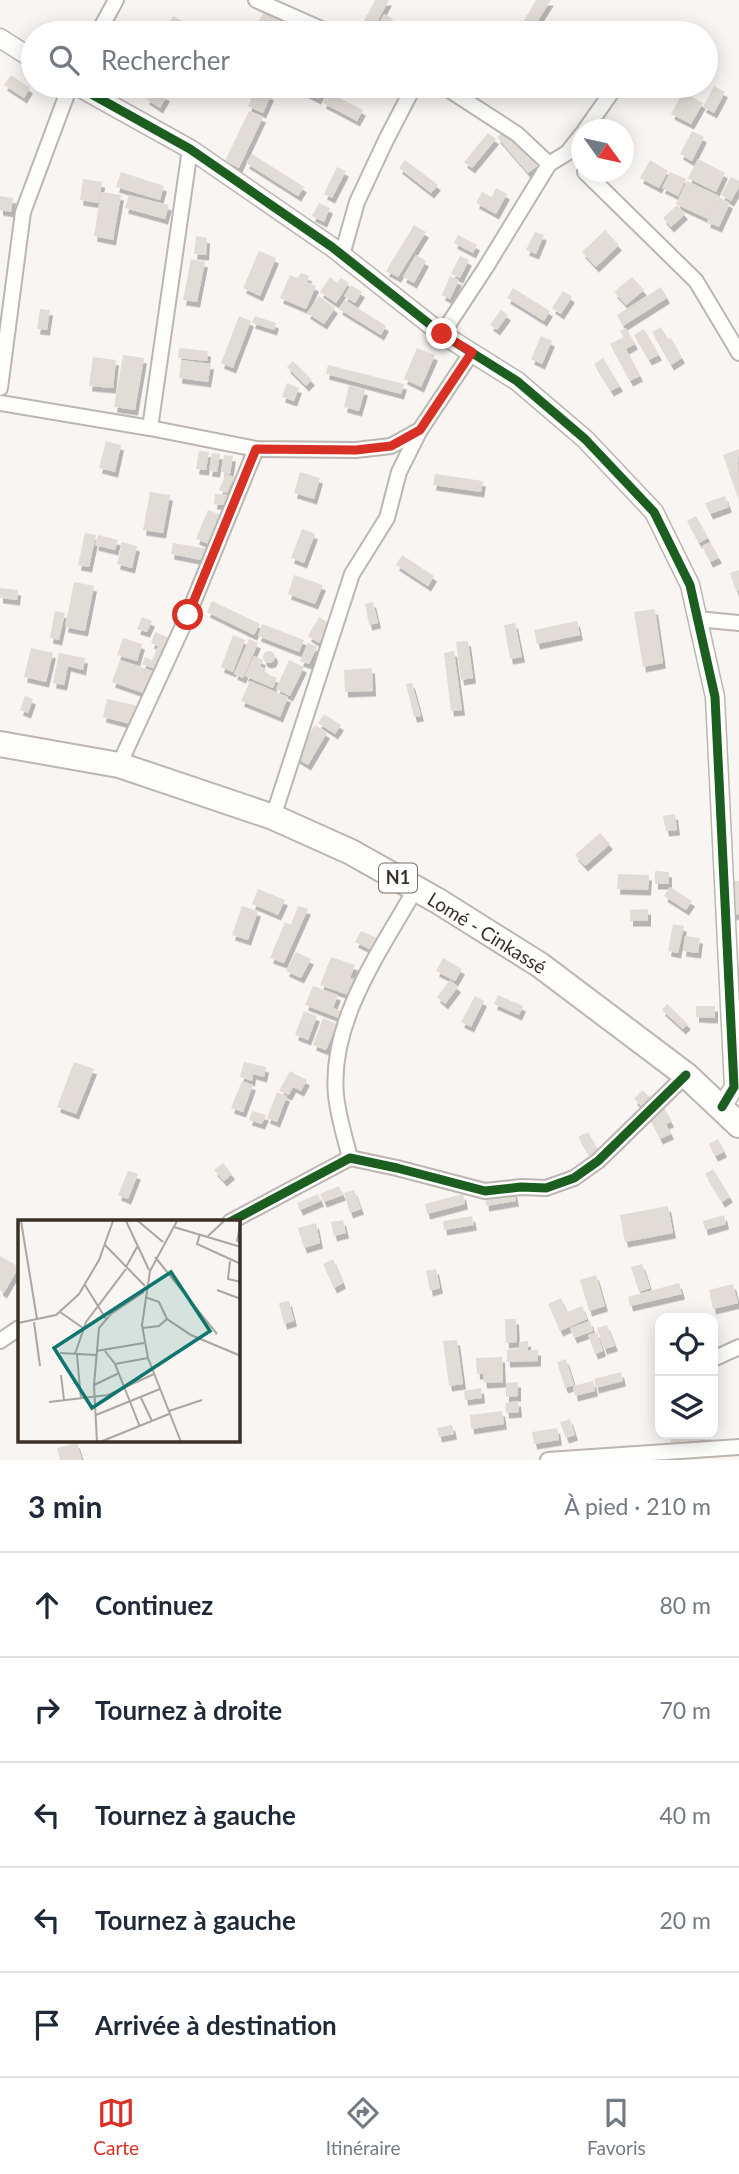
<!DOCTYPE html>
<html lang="fr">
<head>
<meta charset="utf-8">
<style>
	:root { --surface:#fff; --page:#f2f2f3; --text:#1f2937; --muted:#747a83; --line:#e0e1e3; --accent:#d93025 }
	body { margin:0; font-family:Lato,sans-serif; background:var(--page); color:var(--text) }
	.controls { position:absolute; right:21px; bottom:21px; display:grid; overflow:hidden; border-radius:14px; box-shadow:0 4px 18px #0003 }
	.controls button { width:63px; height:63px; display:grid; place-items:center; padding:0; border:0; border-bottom:2px solid var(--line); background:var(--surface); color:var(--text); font:35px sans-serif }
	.compass { position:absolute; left:571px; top:119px; width:63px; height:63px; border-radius:50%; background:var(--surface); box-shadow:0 4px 18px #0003; rotate:123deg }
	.stop { position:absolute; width:21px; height:21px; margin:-16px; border:5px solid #d93025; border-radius:50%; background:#fff }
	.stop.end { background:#d93025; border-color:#fff; box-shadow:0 2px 7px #0008 }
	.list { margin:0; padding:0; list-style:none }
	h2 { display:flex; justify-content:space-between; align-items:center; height:91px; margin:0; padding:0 28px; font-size:30px }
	h2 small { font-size:23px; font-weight:400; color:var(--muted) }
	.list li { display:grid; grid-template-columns:46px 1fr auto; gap:21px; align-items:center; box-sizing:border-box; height:105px; padding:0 28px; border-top:2px solid var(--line) }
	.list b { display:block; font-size:26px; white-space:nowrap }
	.list em { font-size:23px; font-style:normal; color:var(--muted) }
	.icon { flex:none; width:38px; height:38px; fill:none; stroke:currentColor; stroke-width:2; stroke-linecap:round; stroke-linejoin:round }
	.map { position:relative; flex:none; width:739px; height:1460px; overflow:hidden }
	.search { position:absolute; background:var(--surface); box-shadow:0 4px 18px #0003; left:21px; right:21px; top:21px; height:77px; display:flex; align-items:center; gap:18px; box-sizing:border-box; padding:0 24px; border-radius:38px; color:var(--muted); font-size:26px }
	.sheet { height:616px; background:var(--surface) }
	nav { display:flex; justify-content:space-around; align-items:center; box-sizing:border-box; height:98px; border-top:2px solid var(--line); background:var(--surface); font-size:19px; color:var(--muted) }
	nav a { display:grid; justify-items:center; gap:4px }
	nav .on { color:var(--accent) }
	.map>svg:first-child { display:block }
</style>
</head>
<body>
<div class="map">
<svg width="739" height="1460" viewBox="0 0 739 1460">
	<defs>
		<filter id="shadow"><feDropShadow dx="3" dy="5.5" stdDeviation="0" flood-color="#0004"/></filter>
	</defs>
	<rect width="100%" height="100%" fill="#f8f5f3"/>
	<g fill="#e2dcd6" filter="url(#shadow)">
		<path d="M 375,0 L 389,0 L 373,30 L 362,25 Z"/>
		<path d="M 536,0 L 551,0 L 532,30 L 522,24 Z"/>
		<path d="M 264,12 L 280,20 L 274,33 L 252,33 Z"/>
		<path d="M 384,14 L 393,19 L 386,33 L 374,33 Z"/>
		<path d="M 173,16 L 205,33 L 164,33 Z"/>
		<path d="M 545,23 L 565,33 L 539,33 Z"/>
		<path d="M 11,75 L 30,88 L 24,98 L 4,85 Z"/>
		<path d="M 308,86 L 325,86 L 318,99 L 304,92 Z"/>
		<path d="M 714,86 L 725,92 L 714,113 L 703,107 Z"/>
		<path d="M 153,88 L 167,96 L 160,108 L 146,99 Z"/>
		<path d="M 256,88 L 271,95 L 263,113 L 248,106 Z"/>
		<path d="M 328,92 L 363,110 L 357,121 L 323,103 Z"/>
		<path d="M 683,92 L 703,103 L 691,124 L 671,114 Z"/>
		<path d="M 249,111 L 263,117 L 239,168 L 225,161 Z"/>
		<path d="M 507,129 L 537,166 L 528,173 L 497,137 Z"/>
		<path d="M 692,131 L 704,137 L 692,161 L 680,154 Z"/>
		<path d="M 488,133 L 496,139 L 472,168 L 464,162 Z"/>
		<path d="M 252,154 L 304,187 L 298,196 L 246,163 Z"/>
		<path d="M 698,159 L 725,173 L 716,192 L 688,178 Z"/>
		<path d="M 405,160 L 438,185 L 431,193 L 399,168 Z"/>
		<path d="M 650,160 L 668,171 L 659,188 L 640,178 Z"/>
		<path d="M 337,167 L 346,171 L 332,198 L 324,194 Z"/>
		<path d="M 121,172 L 164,186 L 160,200 L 116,187 Z"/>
		<path d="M 670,172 L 686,179 L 678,196 L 662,188 Z"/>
		<path d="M 731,177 L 739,181 L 739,187 L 731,201 L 721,195 Z"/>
		<path d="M 83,179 L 102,182 L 99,203 L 80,200 Z"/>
		<path d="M 687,181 L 719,196 L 708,219 L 676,204 Z"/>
		<path d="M 496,188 L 507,194 L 496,214 L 476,203 L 482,192 L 492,197 Z"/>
		<path d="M 101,192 L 121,195 L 113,240 L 94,236 Z"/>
		<path d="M 129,195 L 169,205 L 165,219 L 125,208 Z"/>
		<path d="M 0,196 L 13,198 L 11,212 L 0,210 Z"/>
		<path d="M 719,197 L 730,203 L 719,227 L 707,222 Z"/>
		<path d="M 319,203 L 330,208 L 324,222 L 312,216 Z"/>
		<path d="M 677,205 L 685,214 L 671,227 L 663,218 Z"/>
		<path d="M 414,225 L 426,232 L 398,277 L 386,271 Z"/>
		<path d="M 605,230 L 619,245 L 596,267 L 582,252 Z"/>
		<path d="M 535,232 L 544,235 L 536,254 L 526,250 Z"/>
		<path d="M 458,235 L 477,245 L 473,253 L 454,243 Z"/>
		<path d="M 196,236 L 207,238 L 206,255 L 194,254 Z"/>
		<path d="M 259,251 L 276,258 L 260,296 L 243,288 Z"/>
		<path d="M 416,255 L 426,261 L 414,283 L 403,277 Z"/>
		<path d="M 460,256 L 469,260 L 460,278 L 451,274 Z"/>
		<path d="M 191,259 L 205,262 L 197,302 L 183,300 Z"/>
		<path d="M 301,273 L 309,276 L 307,282 L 316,286 L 306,309 L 280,298 L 290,275 L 298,278 Z"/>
		<path d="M 450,276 L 459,280 L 450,299 L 442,295 Z"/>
		<path d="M 330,277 L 337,283 L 341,278 L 349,283 L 336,303 L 320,292 Z"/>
		<path d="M 632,277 L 644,290 L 626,305 L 614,292 Z"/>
		<path d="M 351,285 L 362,292 L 355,303 L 344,296 Z"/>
		<path d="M 661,287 L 667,298 L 623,326 L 617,315 Z"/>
		<path d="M 513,288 L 550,311 L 544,321 L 507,298 Z"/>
		<path d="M 563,291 L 572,297 L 561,314 L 552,308 Z"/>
		<path d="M 319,296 L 335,308 L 324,324 L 307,313 Z"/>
		<path d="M 345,300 L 386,326 L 381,335 L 339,309 Z"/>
		<path d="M 40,309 L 50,310 L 47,330 L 37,329 Z"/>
		<path d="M 501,310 L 508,315 L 497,330 L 490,325 Z"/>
		<path d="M 239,316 L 251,321 L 233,368 L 221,363 Z"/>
		<path d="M 255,316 L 276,323 L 274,330 L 252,323 Z"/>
		<path d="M 661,327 L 668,339 L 671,338 L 682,358 L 671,365 L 652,332 Z"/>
		<path d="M 626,328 L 635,344 L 626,349 L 640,376 L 630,381 L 610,344 L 624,337 L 620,331 Z"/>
		<path d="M 644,329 L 659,355 L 649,360 L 634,335 Z"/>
		<path d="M 541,336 L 552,341 L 542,364 L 531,359 Z"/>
		<path d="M 179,348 L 208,351 L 207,361 L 178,358 Z"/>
		<path d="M 417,348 L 435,355 L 421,387 L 404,379 Z"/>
		<path d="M 123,355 L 144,358 L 135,410 L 114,407 Z"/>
		<path d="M 93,357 L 116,360 L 113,388 L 89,386 Z"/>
		<path d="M 603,358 L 620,386 L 611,391 L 594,364 Z"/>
		<path d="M 181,360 L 211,364 L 208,382 L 179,378 Z"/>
		<path d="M 293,361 L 312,380 L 306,386 L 287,367 Z"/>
		<path d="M 328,365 L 404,384 L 401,394 L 326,374 Z"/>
		<path d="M 287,383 L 299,388 L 294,401 L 282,397 Z"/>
		<path d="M 349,385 L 365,390 L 359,411 L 344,407 Z"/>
		<path d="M 106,441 L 121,445 L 115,472 L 99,468 Z"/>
		<path d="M 739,449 L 738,463 L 739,501 L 723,455 Z"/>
		<path d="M 199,451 L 209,452 L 206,470 L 196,469 Z"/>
		<path d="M 212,453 L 220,454 L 217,472 L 209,471 Z"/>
		<path d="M 224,455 L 233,456 L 230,474 L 221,472 Z"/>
		<path d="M 300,472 L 320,478 L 314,499 L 294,493 Z"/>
		<path d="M 226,474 L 234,477 L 227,493 L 219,490 Z"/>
		<path d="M 435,474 L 483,481 L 481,492 L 433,485 Z"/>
		<path d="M 150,492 L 170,495 L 163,533 L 143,530 Z"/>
		<path d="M 215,494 L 228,495 L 227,505 L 214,504 Z"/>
		<path d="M 725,496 L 729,507 L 710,514 L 705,503 Z"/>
		<path d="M 208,510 L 221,515 L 209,544 L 196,539 Z"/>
		<path d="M 696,516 L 708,538 L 699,543 L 687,521 Z"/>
		<path d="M 302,529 L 315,534 L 304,563 L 291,558 Z"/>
		<path d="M 85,533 L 96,535 L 89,567 L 78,565 Z"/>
		<path d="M 98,535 L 118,540 L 115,550 L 95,545 Z"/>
		<path d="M 122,542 L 137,546 L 132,568 L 117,564 Z"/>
		<path d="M 710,542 L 719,558 L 710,562 L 702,546 Z"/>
		<path d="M 173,543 L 209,549 L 206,561 L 171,554 Z"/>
		<path d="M 402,555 L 434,576 L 428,586 L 396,565 Z"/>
		<path d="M 739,570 L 739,590 L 736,591 L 730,573 Z"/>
		<path d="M 294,575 L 323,585 L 315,604 L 288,594 Z"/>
		<path d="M 74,582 L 94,586 L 85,631 L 65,627 Z"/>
		<path d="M 0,588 L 18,590 L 17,600 L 0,598 Z"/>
		<path d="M 212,601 L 260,624 L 254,635 L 207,612 Z"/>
		<path d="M 373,602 L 378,623 L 369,625 L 365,604 Z"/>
		<path d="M 655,609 L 663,663 L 643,667 L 634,612 Z"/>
		<path d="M 55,611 L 65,613 L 59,640 L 50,638 Z"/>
		<path d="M 142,617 L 152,621 L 147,632 L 137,629 Z"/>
		<path d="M 319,617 L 330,624 L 319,643 L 308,636 Z"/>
		<path d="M 577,621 L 580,635 L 537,644 L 534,630 Z"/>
		<path d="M 515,623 L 522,657 L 510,659 L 504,625 Z"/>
		<path d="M 262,624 L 304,640 L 299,652 L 258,636 Z"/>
		<path d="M 155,632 L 170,638 L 157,670 L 142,664 L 145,657 L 152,660 L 158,646 L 151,643 Z"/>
		<path d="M 233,635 L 245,640 L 233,672 L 221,667 Z"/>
		<path d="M 123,638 L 142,644 L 137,661 L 117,655 Z"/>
		<path d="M 249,639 L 258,643 L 243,678 L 234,674 Z"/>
		<path d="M 468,641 L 473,678 L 461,680 L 456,642 Z"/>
		<path d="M 308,643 L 317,647 L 309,664 L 300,661 Z"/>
		<path d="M 31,648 L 53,653 L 46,682 L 24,677 Z"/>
		<circle cx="269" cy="657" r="6"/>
		<path d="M 454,651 L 462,710 L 451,711 L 444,653 Z"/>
		<path d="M 59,653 L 85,658 L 83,670 L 68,666 L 64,685 L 53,683 Z"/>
		<path d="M 254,656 L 263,660 L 260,666 L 266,669 L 264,673 L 277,678 L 273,688 L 245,676 Z"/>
		<path d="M 120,660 L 153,671 L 146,694 L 112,682 Z"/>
		<path d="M 289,660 L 304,667 L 290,696 L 276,689 Z"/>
		<path d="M 372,668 L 373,691 L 345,692 L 344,670 Z"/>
		<path d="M 250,681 L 288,697 L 280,717 L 241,701 Z"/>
		<path d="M 412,683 L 421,716 L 414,717 L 406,684 Z"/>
		<path d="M 25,696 L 33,699 L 28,713 L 20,710 Z"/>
		<path d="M 107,699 L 143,707 L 134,725 L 103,717 Z"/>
		<path d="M 324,714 L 341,725 L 335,734 L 318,723 Z"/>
		<path d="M 315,725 L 327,733 L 308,765 L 295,757 Z"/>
		<path d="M 675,814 L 677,830 L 666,831 L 663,816 Z"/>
		<path d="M 600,833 L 610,844 L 585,866 L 575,855 Z"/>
		<path d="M 655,871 L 669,872 L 669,884 L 655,884 Z"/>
		<path d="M 618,874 L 649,875 L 648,890 L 617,889 Z"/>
		<path d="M 729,881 L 739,881 L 739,914 L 731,915 Z"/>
		<path d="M 670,887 L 692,901 L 686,910 L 664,896 Z"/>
		<path d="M 258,889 L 285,900 L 278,915 L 252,904 Z"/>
		<path d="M 242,906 L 258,911 L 248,940 L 232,935 Z"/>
		<path d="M 298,906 L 308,909 L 284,963 L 270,958 L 285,922 L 291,925 Z"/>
		<path d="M 648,909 L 648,921 L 630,921 L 630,910 Z"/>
		<path d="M 673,924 L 684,926 L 678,953 L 668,951 Z"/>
		<path d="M 361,931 L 377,938 L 371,950 L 355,942 Z"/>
		<path d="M 685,936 L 700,938 L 698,953 L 683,951 Z"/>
		<path d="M 296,952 L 311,959 L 301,978 L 286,971 Z"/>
		<path d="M 331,957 L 355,965 L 350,978 L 354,979 L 348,995 L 320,985 Z"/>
		<path d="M 443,958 L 462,969 L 455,981 L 436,971 Z"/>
		<path d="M 450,980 L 458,987 L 445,1004 L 437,997 Z"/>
		<path d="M 313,986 L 338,995 L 333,1008 L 342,1011 L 339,1018 L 305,1005 Z"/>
		<path d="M 498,995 L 523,1006 L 519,1015 L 494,1004 Z"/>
		<path d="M 475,996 L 484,1001 L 471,1027 L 461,1022 Z"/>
		<path d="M 667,1004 L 688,1024 L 683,1029 L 662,1010 Z"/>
		<path d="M 696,1006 L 715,1006 L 715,1018 L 696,1017 Z"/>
		<path d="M 304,1011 L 317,1016 L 308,1040 L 295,1035 Z"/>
		<path d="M 323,1018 L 337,1024 L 326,1050 L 313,1045 Z"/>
		<path d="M 74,1062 L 94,1069 L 76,1114 L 57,1107 Z"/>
		<path d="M 244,1062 L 266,1067 L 264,1077 L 253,1074 L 252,1081 L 240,1077 Z"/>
		<path d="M 290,1071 L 307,1080 L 301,1091 L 293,1087 L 289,1095 L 279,1091 Z"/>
		<path d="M 242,1081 L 253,1085 L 243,1112 L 231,1108 Z"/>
		<path d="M 642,1090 L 652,1099 L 643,1108 L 634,1099 Z"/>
		<path d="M 277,1092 L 287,1096 L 277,1122 L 267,1118 Z"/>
		<path d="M 665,1109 L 671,1122 L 666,1124 L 671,1134 L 660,1139 L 648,1115 Z"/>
		<path d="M 252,1111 L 266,1115 L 262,1124 L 249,1120 Z"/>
		<path d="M 588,1132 L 600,1153 L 591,1158 L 578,1137 Z"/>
		<path d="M 718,1139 L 724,1152 L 715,1156 L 709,1144 Z"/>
		<path d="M 223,1163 L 232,1174 L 224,1181 L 214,1170 Z"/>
		<path d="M 713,1169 L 730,1197 L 722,1202 L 705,1174 Z"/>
		<path d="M 128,1171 L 138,1174 L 128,1199 L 118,1195 Z"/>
		<path d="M 339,1186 L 343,1195 L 324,1202 L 320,1194 Z"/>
		<path d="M 354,1190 L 361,1209 L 350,1213 L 344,1193 Z"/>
		<path d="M 514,1191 L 516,1201 L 486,1206 L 485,1196 Z"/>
		<path d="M 318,1194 L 321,1201 L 300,1210 L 297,1203 Z"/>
		<path d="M 463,1194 L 465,1204 L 427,1214 L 425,1204 Z"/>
		<path d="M 668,1206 L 673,1233 L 625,1242 L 620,1215 Z"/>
		<path d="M 724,1215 L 726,1224 L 705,1230 L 703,1221 Z"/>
		<path d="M 472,1216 L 474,1225 L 444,1230 L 443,1221 Z"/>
		<path d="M 343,1220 L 346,1233 L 334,1236 L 331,1222 Z"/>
		<path d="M 316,1223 L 320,1243 L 304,1248 L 298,1228 Z"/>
		<path d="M 0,1256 L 19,1267 L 4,1293 L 0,1290 Z"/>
		<path d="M 333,1259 L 343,1283 L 334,1288 L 323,1264 Z"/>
		<path d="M 642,1264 L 650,1288 L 639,1292 L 631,1267 Z"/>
		<path d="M 436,1269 L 440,1288 L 430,1291 L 426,1271 Z"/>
		<path d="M 596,1275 L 605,1306 L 589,1311 L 580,1280 Z"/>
		<path d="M 679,1283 L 682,1294 L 630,1306 L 628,1297 Z"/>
		<path d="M 733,1284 L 738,1303 L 713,1309 L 709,1290 Z"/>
		<path d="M 561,1298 L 567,1312 L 582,1306 L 587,1319 L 560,1331 L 548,1304 Z"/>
		<path d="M 289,1301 L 294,1321 L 284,1324 L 279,1303 Z"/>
		<path d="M 505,1319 L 516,1319 L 517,1342 L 506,1343 Z"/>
		<path d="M 590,1321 L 593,1331 L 574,1338 L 570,1328 Z"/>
		<path d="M 607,1325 L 615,1346 L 604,1349 L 597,1328 Z"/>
		<path d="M 597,1332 L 603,1351 L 595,1354 L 588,1335 Z"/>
		<path d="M 457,1340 L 463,1384 L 449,1386 L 443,1341 Z"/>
		<path d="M 528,1341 L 528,1350 L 538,1350 L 538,1361 L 507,1362 L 507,1350 L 519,1349 L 519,1342 Z"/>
		<path d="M 502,1357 L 503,1382 L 484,1383 L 483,1374 L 477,1374 L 476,1358 Z"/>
		<path d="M 566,1359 L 574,1385 L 565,1388 L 557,1362 Z"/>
		<path d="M 621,1372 L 623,1381 L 596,1388 L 594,1379 Z"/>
		<path d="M 593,1381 L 595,1391 L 575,1396 L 573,1386 Z"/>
		<path d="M 518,1382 L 518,1396 L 506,1397 L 506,1383 Z"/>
		<path d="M 481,1388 L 482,1398 L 465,1400 L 464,1391 Z"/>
		<path d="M 518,1401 L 519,1412 L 506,1413 L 505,1403 Z"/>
		<path d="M 502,1411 L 504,1424 L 471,1429 L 470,1415 Z"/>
		<path d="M 570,1419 L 575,1435 L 566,1438 L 560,1422 Z"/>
		<path d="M 452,1425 L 454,1434 L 439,1437 L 437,1428 Z"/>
		<path d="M 557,1428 L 559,1440 L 534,1444 L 532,1432 Z"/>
		<path d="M 670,1434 L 708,1434 L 708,1439 L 671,1444 Z"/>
		<path d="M 77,1443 L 82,1460 L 60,1460 L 57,1448 Z"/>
	</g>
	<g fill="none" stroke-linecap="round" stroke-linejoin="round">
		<defs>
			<g id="minor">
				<path d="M 256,0 L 330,33"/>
				<path d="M 98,33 L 116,0"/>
				<path d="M 654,33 L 656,30"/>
				<path d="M 443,86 L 517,134 L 549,164"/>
				<path d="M 585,130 L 616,86"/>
				<path d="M 585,172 L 696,281 L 739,353"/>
				<path d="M 342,255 L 357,202 L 386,140 L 414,86"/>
				<path d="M 442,334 L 486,267 L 549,164 L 567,153 L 582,134"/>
				<path d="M 0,388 L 23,212 L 70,86"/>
				<path d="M 0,403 L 150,428 L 256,449 L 356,450 L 391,446 L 420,430"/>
				<path d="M 150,428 L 190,149"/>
				<path d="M 697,619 L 739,623"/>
				<path d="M 119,765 L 188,615 L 256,449"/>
				<path d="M 273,817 L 352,574 L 387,518 L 399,472 L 420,430 L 472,352"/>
				<path d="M 350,1158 C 345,1138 338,1116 336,1095 C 329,1021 381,950 416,888"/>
				<path d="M 230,1222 L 350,1158 L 397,1168 L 485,1191 L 521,1187 L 546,1188 L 574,1178 L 598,1161 L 686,1075"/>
				<path d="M 0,1341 L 19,1328"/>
				<path d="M 713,1359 L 739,1347"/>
				<path d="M 548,1460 L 739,1447"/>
			</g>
			<g id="tertiary">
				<path d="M 0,38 L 33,59"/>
				<path d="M 77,86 L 190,149 L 332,247 L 442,334 L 517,381 L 585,439 L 654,512 L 690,585 L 715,697 L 734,1087 L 722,1107"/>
			</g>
			<path id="trunk" d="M 0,744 L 119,765 L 273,817 L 351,852 L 438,901 L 540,965 L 686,1075 L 739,1125"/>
		</defs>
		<use href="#minor" stroke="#bcb6b0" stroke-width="18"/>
		<use href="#tertiary" stroke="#bcb6b0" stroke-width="21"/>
		<use href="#trunk" stroke="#bcb6b0" stroke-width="28"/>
		<use href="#minor" stroke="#fefefd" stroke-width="14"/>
		<use href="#tertiary" stroke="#fefefd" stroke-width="18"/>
		<use href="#trunk" stroke="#fefefd" stroke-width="24"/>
		<defs>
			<g id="cycleway">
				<path d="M 77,86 L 190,149 L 332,247 L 442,334 L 517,381 L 585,439 L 654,512 L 690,585 L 715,697 L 734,1087 L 722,1107"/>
				<path d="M 230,1222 L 350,1158 L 397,1168 L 485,1191 L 521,1187 L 546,1188 L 574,1178 L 598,1161 L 686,1075"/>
			</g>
		</defs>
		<use href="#cycleway" stroke="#fff" stroke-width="13"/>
		<use href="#cycleway" stroke="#1b5e20" stroke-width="9"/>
	</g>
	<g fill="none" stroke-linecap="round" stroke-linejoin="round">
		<path stroke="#d93025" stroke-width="9" d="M 188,615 L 256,449 L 356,450 L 391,446 L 420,430 L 472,352 L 442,334"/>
	</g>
	<g text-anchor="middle" stroke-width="6" stroke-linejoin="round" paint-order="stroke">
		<rect fill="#fff" stroke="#756e67" stroke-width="2" x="379" y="863.5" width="38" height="29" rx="5"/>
		<g font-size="18" font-weight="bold" fill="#3a3026">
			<text x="398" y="884">N1</text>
		</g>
		<g font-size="19" fill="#3a3026" stroke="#fff">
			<text transform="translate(487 933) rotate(32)" y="7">Lomé - Cinkassé</text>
		</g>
	</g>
	<g transform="translate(18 1220)">
		<rect width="222" height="222" fill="#f8f5f3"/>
		<path fill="none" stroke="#aca6a1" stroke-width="2" d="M 3,1 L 19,99M 108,1 L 131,50M 120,1 L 145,22M 159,1 L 132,51 L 124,105 L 130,138 L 163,222M 156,7 L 223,27M 182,14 L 179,24 L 223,44M 190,16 L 206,1M 219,22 L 223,1M 87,25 L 127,66M 137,37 L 199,114M 212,41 L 210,59 L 223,62M 108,47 L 119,27M 67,65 L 88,99M 199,70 L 223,79M 127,77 L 141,82 L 149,99 L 173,115 L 223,136M 42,92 L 65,108M 16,102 L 22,146M 0,103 L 38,95 L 61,74 L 81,40 L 95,1M 125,108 L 141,106 L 149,99M 78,131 L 126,123M 87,131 L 97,144 L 122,207M 42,133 L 78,135M 57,134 L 68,102 L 108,49M 59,135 L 63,179M 97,144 L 130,138M 43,155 L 46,180M 76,165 L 101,153M 123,178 L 134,201M 31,182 L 90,175 L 136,154M 151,191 L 184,180M 78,195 L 142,169M 79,222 L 76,165 L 81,108 L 93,94 L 126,72M 82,222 L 151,194"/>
		<path fill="#0f766e" fill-opacity="0.15" stroke="#0f766e" stroke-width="3.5" d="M 153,52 L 192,111 L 74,188 L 36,128 Z"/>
		<rect width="222" height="222" fill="none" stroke="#3a3026" stroke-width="3.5"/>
	</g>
</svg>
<div class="controls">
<button><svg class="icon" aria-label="locate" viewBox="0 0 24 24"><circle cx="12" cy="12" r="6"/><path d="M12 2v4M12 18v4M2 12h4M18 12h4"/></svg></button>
<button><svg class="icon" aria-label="layers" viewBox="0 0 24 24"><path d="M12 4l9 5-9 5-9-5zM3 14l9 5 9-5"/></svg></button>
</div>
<svg class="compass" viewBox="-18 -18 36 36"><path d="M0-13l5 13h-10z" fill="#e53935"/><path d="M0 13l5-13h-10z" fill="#747a83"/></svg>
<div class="stop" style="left:188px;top:615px"></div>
<div class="stop end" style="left:442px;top:334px"></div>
<div class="search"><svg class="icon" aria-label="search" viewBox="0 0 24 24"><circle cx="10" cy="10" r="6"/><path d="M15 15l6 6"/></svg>Rechercher</div>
</div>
<section class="sheet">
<h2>3 min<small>À pied · 210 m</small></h2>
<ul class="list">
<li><svg class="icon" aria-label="ahead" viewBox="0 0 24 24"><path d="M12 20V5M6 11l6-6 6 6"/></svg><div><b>Continuez</b></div><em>80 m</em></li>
<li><svg class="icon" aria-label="right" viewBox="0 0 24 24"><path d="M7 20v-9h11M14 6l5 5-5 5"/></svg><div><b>Tournez à droite</b></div><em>70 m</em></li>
<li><svg class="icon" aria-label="left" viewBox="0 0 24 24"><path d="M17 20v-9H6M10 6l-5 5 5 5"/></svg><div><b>Tournez à gauche</b></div><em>40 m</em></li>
<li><svg class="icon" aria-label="left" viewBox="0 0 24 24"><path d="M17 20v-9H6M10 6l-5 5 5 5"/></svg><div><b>Tournez à gauche</b></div><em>20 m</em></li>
<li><svg class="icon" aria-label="arrive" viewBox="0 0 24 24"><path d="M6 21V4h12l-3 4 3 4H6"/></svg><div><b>Arrivée à destination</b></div></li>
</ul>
</section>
<nav>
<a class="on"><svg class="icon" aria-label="map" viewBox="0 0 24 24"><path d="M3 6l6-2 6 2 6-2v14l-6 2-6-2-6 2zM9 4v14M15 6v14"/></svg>Carte</a>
<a><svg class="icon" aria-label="directions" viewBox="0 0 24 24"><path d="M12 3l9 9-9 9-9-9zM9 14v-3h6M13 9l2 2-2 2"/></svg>Itinéraire</a>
<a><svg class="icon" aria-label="saved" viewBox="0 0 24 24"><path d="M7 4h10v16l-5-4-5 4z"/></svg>Favoris</a>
</nav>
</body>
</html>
